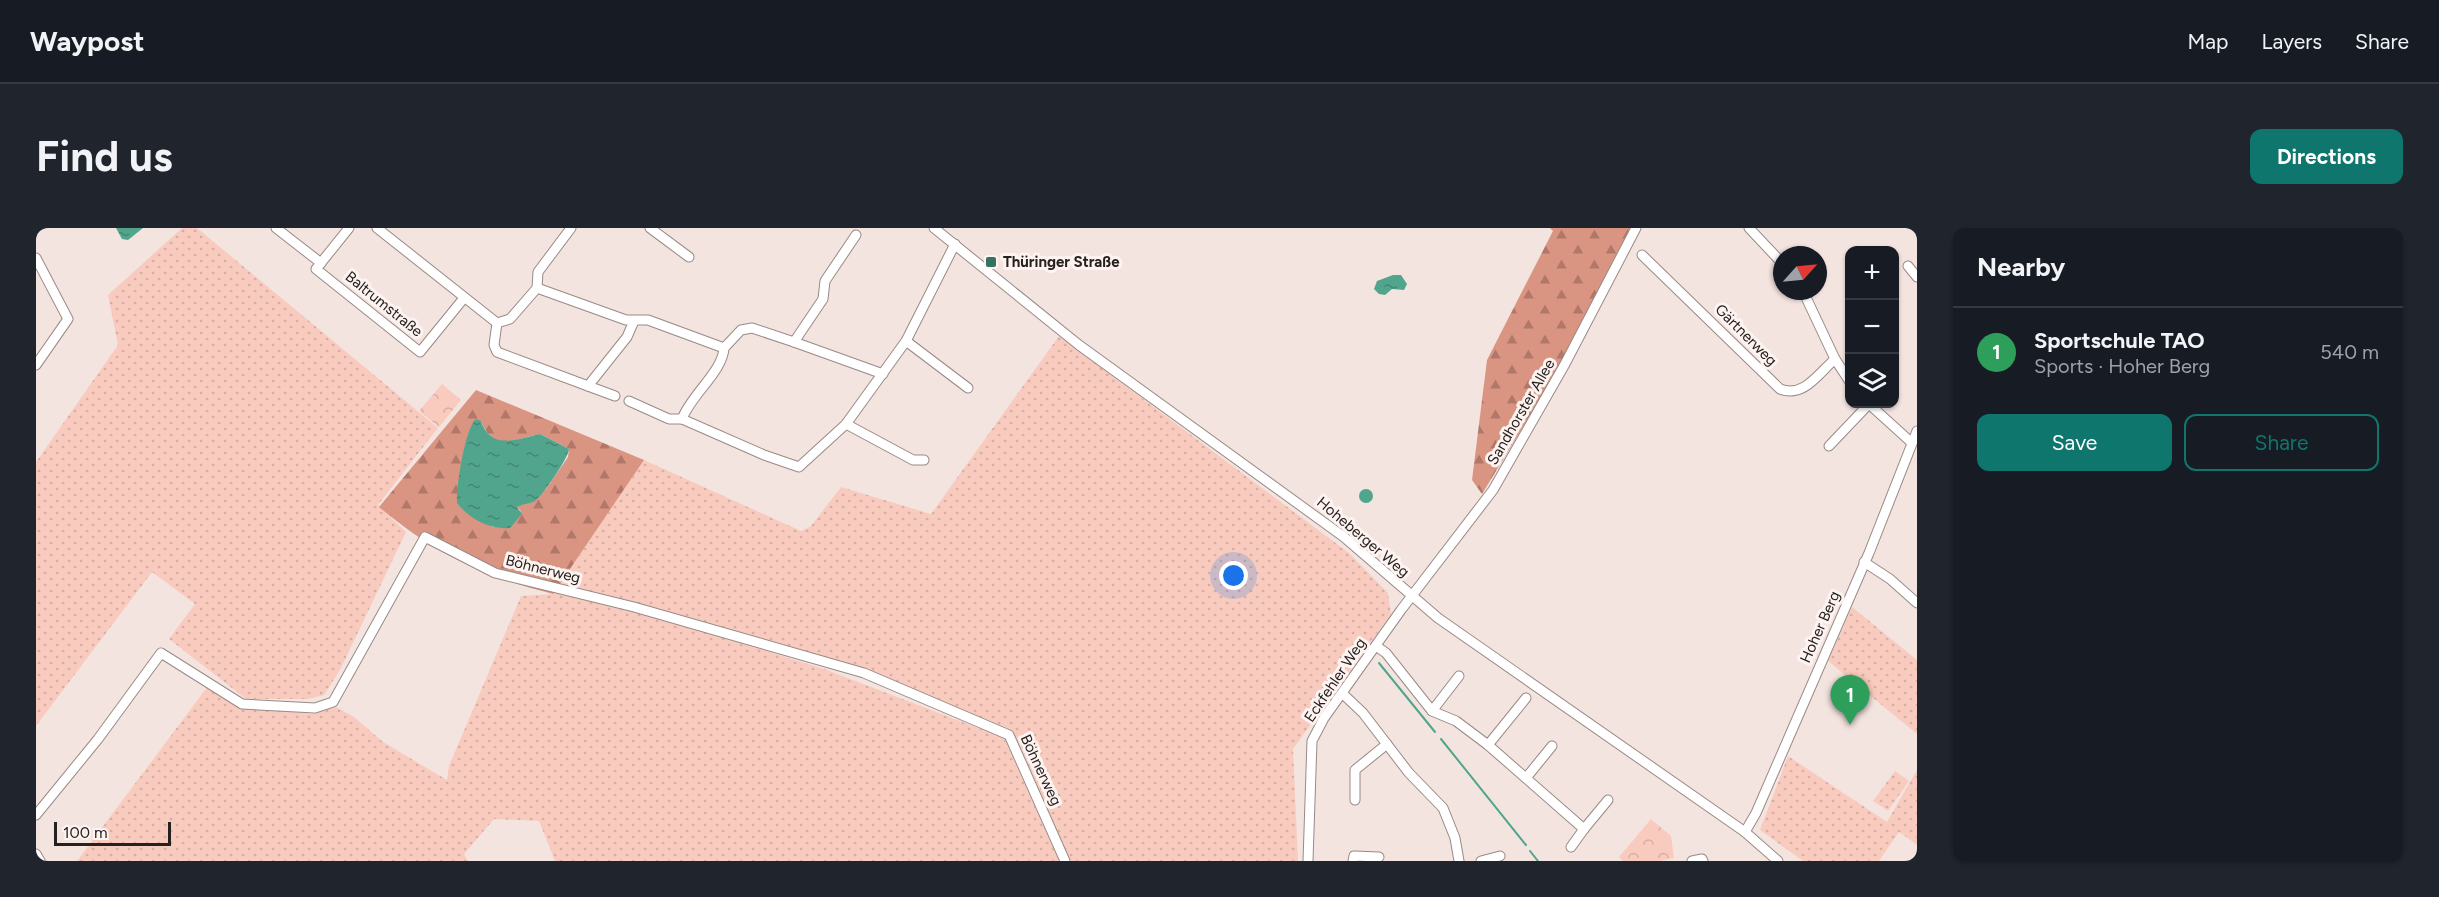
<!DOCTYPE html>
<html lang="en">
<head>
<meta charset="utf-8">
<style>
	:root { --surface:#171b24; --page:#20242c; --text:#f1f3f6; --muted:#9ea1a6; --line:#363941; --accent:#0f766e }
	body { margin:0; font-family:Figtree,sans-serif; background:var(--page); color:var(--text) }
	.controls { position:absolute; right:18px; top:18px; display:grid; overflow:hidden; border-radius:12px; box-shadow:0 2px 4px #0004 }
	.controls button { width:54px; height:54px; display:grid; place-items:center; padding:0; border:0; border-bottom:2px solid var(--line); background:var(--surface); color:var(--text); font:30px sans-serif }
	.compass { position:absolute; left:1737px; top:18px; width:54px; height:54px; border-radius:50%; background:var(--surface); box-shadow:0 2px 4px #0004; rotate:63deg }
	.scale { position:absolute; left:18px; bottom:15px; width:117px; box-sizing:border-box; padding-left:6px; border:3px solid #26201e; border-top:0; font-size:16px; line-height:21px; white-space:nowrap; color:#26201e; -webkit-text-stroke:4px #fdf3f1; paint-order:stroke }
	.you { position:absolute; left:1198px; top:348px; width:21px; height:21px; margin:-15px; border:4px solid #fff; border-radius:50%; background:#1a73e8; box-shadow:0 0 0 9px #1a73e833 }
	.badge { display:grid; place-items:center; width:39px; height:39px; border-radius:50%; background:var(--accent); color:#fff; font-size:20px; font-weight:700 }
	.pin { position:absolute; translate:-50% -50px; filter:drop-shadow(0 2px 3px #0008) }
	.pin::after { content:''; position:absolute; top:32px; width:21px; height:18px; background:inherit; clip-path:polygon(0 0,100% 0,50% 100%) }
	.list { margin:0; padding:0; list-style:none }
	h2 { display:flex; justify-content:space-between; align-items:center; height:78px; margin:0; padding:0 24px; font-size:26px }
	h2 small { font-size:20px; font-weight:400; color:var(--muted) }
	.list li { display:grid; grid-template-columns:39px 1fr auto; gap:18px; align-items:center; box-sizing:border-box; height:90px; padding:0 24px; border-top:2px solid var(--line) }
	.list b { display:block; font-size:22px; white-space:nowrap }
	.list p { margin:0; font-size:20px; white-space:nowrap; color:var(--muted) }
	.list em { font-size:20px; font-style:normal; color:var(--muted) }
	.actions { display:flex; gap:12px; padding:18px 24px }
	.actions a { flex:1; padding:14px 0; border:2px solid var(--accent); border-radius:12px; text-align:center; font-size:21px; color:var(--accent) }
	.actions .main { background:var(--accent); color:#fff }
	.icon { flex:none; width:33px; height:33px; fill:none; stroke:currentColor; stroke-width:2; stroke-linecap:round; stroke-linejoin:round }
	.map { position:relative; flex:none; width:1881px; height:633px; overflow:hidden; border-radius:12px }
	header { display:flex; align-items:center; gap:36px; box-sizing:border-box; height:84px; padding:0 30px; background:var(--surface); border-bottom:2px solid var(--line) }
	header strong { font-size:28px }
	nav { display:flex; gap:33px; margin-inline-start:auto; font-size:21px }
	.intro { display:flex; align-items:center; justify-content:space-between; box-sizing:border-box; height:144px; padding:0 36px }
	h1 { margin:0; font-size:42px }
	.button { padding:15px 27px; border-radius:12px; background:var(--accent); color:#fff; font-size:21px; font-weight:700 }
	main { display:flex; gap:36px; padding:0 36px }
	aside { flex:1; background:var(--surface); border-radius:12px; box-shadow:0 2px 4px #0004 }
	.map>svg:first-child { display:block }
</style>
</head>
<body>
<header>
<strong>Waypost</strong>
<nav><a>Map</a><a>Layers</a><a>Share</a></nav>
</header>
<div class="intro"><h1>Find us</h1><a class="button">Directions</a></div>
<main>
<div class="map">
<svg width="1881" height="633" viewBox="0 0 1881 633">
	<defs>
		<pattern id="grass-dots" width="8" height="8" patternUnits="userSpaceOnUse" patternTransform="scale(1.5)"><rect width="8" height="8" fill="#f9cbbf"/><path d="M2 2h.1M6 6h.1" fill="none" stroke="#d5aea4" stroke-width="1.8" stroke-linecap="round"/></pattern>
		<pattern id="forest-firs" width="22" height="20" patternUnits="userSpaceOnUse" patternTransform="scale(1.5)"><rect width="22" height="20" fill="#da9482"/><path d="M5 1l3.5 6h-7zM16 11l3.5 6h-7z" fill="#b1786a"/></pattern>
		<pattern id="park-crowns" width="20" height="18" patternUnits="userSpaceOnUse" patternTransform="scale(1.5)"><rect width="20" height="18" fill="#f9cbbf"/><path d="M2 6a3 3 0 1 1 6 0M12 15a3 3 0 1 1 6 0" fill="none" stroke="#d5aea4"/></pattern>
		<pattern id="water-ripples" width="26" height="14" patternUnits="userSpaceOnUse" patternTransform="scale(1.5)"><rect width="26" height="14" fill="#52a58d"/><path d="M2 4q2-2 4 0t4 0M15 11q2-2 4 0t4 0" fill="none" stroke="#448673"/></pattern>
	</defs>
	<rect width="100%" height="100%" fill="#f4e4e0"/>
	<g fill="url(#grass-dots)">
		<path d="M 146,0 L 161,0 L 402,200 L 342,277 L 370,304 L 304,442 L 288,467 L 272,471 L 210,471 L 133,411 L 159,376 L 116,344 L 0,498 L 0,234 L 82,117 L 72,67 Z"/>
		<path d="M 1023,108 L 1313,325 L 1352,365 L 1355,386 L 1257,521 L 1262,633 L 1033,633 L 987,524 L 978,506 L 971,500 L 827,441 L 711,409 L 734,424 L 791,442 L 968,510 L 1023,633 L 519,633 L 503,593 L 458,591 L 428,626 L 432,633 L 41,633 L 172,458 L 205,479 L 278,486 L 300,479 L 318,489 L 347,514 L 411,552 L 413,538 L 485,368 L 517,366 L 608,232 L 765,303 L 775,298 L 805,259 L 895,286 Z"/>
		<path d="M 1816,379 L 1881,432 L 1881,506 L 1792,433 Z"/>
		<path d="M 1752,528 L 1851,594 L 1881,542 L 1881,617 L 1863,604 L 1843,633 L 1767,633 L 1724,602 Z"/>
		<path d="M 1859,543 L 1873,553 L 1852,583 L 1837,573 Z"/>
	</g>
	<g fill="url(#forest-firs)" fill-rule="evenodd">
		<path d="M 1514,0 L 1600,0 L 1521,143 L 1446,266 L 1436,252 L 1451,132 L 1517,3 Z"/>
		<path d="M 440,162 L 608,232 L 517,366 C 447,348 399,326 343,279 ZM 445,193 C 457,225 479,211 504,206 L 533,221 L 532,229 L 510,261 L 483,276 L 481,279 L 485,283 L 457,299 L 424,278 L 421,270 L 431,212 Z"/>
	</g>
	<g fill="url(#park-crowns)">
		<path d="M 406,156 L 425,172 L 403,199 L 383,183 Z"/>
		<path d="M 1615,591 L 1635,608 L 1638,630 L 1624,633 L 1587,633 L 1583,629 Z"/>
	</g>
	<g fill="url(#water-ripples)">
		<path d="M 80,0 L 107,0 L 92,12 L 86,11 Z"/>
		<path d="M 1357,47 L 1365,47 L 1371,56 L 1368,62 L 1356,61 L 1349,67 L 1343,66 L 1338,61 L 1341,53 Z"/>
		<path d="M 440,191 L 445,193 C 455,223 481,211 504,206 L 533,221 C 533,229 507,267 499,273 C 493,276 486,276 481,279 L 486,286 L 474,300 C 455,302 433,291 421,275 C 420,259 429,200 440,191 Z"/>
		<circle cx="1330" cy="268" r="7"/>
	</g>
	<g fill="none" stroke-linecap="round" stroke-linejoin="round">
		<g stroke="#52a58d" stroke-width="2">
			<path d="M 1343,435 L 1399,504"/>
			<path d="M 1405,511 L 1490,617"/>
			<path d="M 1494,623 L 1502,633"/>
		</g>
		<defs>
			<g id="minor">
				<path d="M 240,0 L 285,35"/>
				<path d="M 313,0 L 280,41 L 384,124 L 428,70"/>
				<path d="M 341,0 L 461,95"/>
				<path d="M 535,0 L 502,44 L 501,60 L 474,91 L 461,95 L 458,117 L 461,124 L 552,158 L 591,109 L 598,93"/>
				<path d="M 614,0 L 653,29"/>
				<path d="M 898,0 L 1043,117 L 1308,309 L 1402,390 L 1709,604 L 1742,633"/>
				<path d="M 1713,0 L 1746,35"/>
				<path d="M 820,7 L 789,53 L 787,71 L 758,114 L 847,146"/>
				<path d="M 1606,27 L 1744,161 C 1768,170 1782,146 1799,131"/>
				<path d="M 0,30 L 32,91 L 0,137"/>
				<path d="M 1872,38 L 1881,49"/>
				<path d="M 501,60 L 590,92 L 612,92 L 688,120 L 705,102 L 716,100 L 758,114"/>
				<path d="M 1767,63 L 1799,131 L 1814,154"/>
				<path d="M 870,113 L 932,160"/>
				<path d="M 552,158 L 579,168"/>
				<path d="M 593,173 L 633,191 L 646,191 L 728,227 L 763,239 L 810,196 L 870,113 L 919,16"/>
				<path d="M 1833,176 L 1876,215"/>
				<path d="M 646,191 C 655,167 687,143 688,120"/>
				<path d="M 810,196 L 877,232 L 888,232"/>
				<path d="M 1793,218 L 1833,176"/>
				<path d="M 1828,334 L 1854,351 L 1881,375"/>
				<path d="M 1340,418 L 1350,425 L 1396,483 L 1420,493 L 1452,517 L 1548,601 L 1535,619"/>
				<path d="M 1307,466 L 1327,485 L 1373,545 L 1407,580 L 1419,610 L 1423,633"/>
				<path d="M 1396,483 L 1423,448"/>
				<path d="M 1452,517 L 1490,470"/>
				<path d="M 1490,550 L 1516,518"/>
				<path d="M 1319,572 L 1319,542 L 1351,516"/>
				<path d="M 0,587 L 62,511 L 125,425 L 206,476 L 279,480 L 297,474 L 389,309 L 459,345 L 598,379 L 828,445 L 973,507 L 1029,633"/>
				<path d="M 1548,601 L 1572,572"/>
				<path d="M 1709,604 L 1720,585 L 1833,325 L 1881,203"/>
				<path d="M 0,626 L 4,633"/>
				<path d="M 1272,633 L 1276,513 L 1288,490 L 1365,382 L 1457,262 L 1529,136 L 1600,0"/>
				<path d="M 1317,633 L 1318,628 L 1343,629"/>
				<path d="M 1445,633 L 1464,628"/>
				<path d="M 1656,633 L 1666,631 L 1667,633"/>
			</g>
		</defs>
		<use href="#minor" stroke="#988a86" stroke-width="11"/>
		<use href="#minor" stroke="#fff" stroke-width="9"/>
	</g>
	<rect fill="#337261" stroke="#fdf3f1" stroke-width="2" x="949" y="28" width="12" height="12" rx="3"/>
	<g text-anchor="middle" stroke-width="6" stroke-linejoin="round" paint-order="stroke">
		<g font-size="15" font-weight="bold" fill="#26201e" stroke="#fdf3f1" text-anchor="start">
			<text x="967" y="39">Thüringer Straße</text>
		</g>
		<g font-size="15" fill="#26201e" stroke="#fdf3f1">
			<text transform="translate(348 76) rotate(39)" y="5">Baltrumstraße</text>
			<text transform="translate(1710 107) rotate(45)" y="5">Gärtnerweg</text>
			<text transform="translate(1485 184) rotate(-60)" y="5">Sandhorster Allee</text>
			<text transform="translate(1327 309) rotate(40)" y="5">Hoheberger Weg</text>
			<text transform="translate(507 341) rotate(14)" y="5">Böhnerweg</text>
			<text transform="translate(1784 399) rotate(-66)" y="5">Hoher Berg</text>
			<text transform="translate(1299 452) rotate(-56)" y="5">Eckfehler Weg</text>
			<text transform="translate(1005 542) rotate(65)" y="5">Böhnerweg</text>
		</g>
	</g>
</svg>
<div class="controls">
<button>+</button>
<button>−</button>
<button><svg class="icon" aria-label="layers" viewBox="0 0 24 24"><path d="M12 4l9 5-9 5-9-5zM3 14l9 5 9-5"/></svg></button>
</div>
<svg class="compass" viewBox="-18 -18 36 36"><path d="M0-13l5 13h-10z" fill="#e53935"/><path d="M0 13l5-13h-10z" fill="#9ea1a6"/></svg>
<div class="scale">100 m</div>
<div class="you"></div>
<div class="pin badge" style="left:1814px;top:497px;background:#2e9e5b">1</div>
</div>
<aside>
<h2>Nearby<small></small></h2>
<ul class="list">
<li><span class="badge" style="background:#2e9e5b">1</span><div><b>Sportschule TAO</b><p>Sports · Hoher Berg</p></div><em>540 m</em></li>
</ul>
<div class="actions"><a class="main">Save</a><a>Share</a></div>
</aside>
</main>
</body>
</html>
